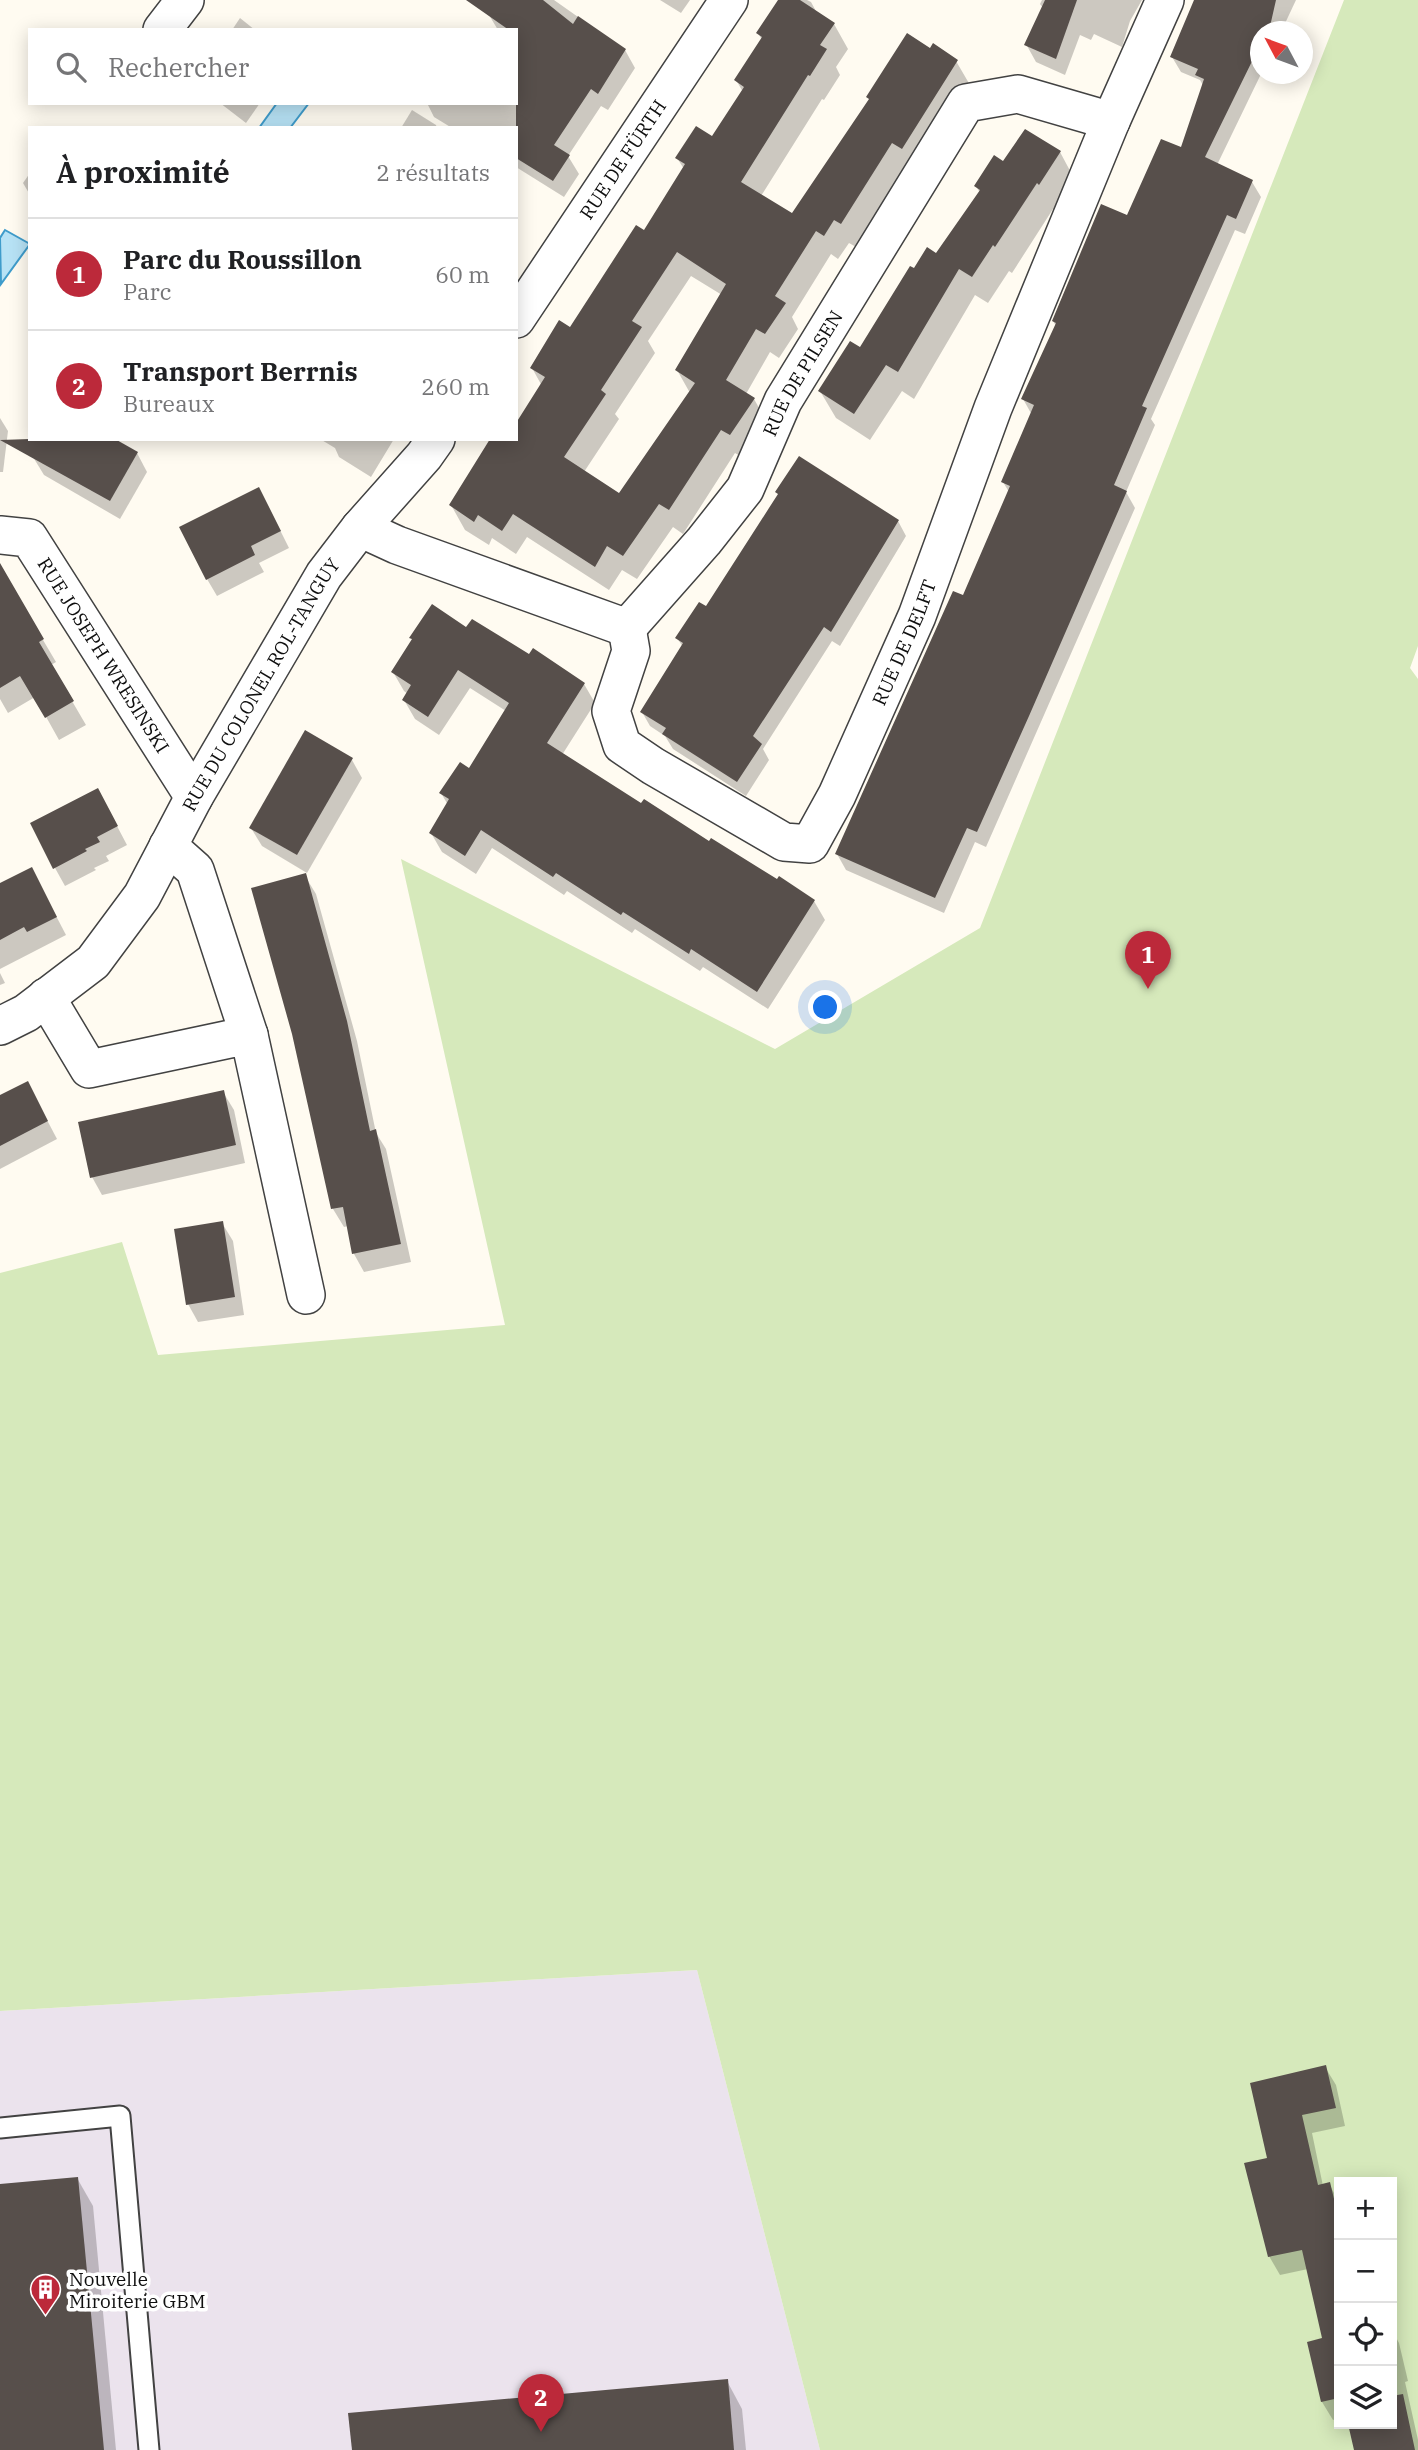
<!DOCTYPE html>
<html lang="fr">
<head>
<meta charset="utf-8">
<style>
	:root { --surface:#fff; --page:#f2f2f2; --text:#202124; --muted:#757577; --line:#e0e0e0; --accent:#bc293a }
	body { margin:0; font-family:"IBM Plex Serif",serif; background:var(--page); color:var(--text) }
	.controls { position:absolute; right:21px; bottom:21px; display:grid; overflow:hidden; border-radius:0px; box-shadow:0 4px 18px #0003 }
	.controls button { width:63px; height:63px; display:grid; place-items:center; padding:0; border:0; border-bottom:2px solid var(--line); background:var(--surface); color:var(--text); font:35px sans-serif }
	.compass { position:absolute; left:1250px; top:21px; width:63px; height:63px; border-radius:50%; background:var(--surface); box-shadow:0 4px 18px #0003; rotate:311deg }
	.you { position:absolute; left:826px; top:1008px; width:24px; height:24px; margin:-18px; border:5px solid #fff; border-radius:50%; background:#1a73e8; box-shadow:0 0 0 10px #1a73e833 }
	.badge { display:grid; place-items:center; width:46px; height:46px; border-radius:50%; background:var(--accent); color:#fff; font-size:23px; font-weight:700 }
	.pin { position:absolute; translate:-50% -58px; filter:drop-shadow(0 2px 4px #0008) }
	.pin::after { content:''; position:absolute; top:37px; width:24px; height:21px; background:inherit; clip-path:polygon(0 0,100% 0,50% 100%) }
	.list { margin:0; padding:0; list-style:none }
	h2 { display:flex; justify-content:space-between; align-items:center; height:91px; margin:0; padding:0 28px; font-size:30px }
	h2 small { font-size:23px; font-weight:400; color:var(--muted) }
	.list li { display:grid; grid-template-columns:46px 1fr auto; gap:21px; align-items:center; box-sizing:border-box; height:112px; padding:0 28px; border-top:2px solid var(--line) }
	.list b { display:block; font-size:26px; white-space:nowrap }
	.list p { margin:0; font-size:23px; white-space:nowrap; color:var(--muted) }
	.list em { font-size:23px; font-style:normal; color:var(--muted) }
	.icon { flex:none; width:38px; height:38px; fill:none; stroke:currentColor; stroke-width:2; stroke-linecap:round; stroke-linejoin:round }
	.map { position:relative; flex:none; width:1418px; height:2450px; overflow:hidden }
	.search { position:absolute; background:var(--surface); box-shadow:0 4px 18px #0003; left:28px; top:28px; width:490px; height:77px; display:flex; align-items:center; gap:18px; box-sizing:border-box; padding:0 24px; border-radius:0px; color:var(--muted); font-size:26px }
	.panel { position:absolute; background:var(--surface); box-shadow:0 4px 18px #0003; left:28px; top:126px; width:490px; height:315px; border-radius:0px }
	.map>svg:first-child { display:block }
</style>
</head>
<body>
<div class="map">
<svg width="1418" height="2450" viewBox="0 0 1418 2450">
	<rect width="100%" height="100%" fill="#fffbf1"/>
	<path fill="#ebe3ed" d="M 697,1970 L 820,2450 L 0,2450 L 0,2011 Z"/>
	<path fill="#d6e9bb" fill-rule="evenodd" d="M 1344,0 L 1418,0 L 1418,646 L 1410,668 L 1418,679 L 1418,2450 L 820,2450 L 697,1970 L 0,2011 L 0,1273 L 122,1242 L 158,1355 L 505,1325 L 401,859 L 775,1049 L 980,928 ZM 1339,2182 L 1392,2182 L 1392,2424 L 1339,2424 Z"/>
	<g fill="#b7e2f5" stroke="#3f9ccb" stroke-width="2">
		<path d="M 277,103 L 309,103 L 290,128 L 259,128 Z"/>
		<path d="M 5,230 L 30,244 L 1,284 L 0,238 Z"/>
	</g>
	<g fill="#0003" fill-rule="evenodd">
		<path d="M 498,0 L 554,0 L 625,50 L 635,68 L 608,110 L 601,106 L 568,156 L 579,174 L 564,197 L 516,167 L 516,128 L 452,128 L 434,117 L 427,103 L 516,103 L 516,30 L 498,30 L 489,15 Z"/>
		<path d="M 660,0 L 690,0 L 681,13 Z"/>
		<path d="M 780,0 L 807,0 L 811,2 L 817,13 L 834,24 L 848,49 L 836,67 L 840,75 L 824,100 L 822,99 L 761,196 L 792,216 L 930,51 L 956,61 L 970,85 L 856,247 L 849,243 L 838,259 L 831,254 L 792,317 L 798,329 L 779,358 L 770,352 L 746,394 L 754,399 L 768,424 L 745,459 L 735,453 L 683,534 L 673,527 L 637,579 L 622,570 L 609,590 L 527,537 L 516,554 L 492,538 L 489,545 L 465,530 L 451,505 L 516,439 L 542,386 L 532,368 L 570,329 L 644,232 L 684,169 L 677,158 L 712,139 L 743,92 L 736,80 L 762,40 L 758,33 ZM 691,276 L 722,295 L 677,370 L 690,393 L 619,495 L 584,472 L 619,419 L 615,414 L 655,353 L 648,341 Z"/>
		<path d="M 1042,0 L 1142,0 L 1130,21 L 1122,47 L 1094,34 L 1091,40 L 1080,35 L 1065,75 L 1036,62 L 1026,44 L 1043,8 L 1040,4 Z"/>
		<path d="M 1195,0 L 1296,0 L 1281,32 L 1260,32 L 1261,74 L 1217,165 L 1252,182 L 1261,197 L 1245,234 L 1235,230 L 1151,419 L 1155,425 L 1126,492 L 1135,508 L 986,847 L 975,842 L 944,913 L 846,870 L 837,854 L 963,597 L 1009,492 L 1003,482 L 1032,415 L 1023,399 L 1056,326 L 1053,321 L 1128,218 L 1182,150 L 1204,87 L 1200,80 L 1181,72 L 1172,57 Z"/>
		<path d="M 240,18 L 255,30 L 232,30 Z"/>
		<path d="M 220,103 L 260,103 L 246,123 Z"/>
		<path d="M 412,110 L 436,125 L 437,128 L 401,128 Z"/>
		<path d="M 1060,152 L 1075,180 L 1055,211 L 1053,209 L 1012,273 L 1009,271 L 988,303 L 975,295 L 914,399 L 902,391 L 870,440 L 836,418 L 820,391 L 860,350 L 937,255 L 980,193 L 976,186 L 1004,163 Z"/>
		<path d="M 30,173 L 30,195 L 23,183 Z"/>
		<path d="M 0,418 L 8,431 L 3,472 L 0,472 Z"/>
		<path d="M 320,439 L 394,439 L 371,477 L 339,457 L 335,448 Z"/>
		<path d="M 137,453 L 147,472 L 120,519 L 44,475 L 33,457 Z"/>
		<path d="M 268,506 L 289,548 L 259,563 L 264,572 L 217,596 L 207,579 Z"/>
		<path d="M 898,521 L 906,536 L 840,646 L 832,641 L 763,749 L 769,760 L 746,796 L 673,749 L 665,736 L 650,726 L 642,712 L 683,647 L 677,638 L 707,608 Z"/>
		<path d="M 0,583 L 10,584 L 56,662 L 51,665 L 86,725 L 59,740 L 35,697 L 8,713 L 0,699 Z"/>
		<path d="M 467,629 L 584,684 L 595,703 L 562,755 L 641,806 L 814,901 L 825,920 L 768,1009 L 703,967 L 700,971 L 635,929 L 632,933 L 567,891 L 564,895 L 492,848 L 476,874 L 442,852 L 431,833 L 448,805 L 441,793 L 470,770 L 506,711 L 470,688 L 439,735 L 415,719 L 404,700 L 408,694 L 404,691 L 393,672 L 413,641 L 411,638 Z"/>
		<path d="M 352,760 L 362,778 L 307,873 L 262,846 L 251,828 Z"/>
		<path d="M 108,809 L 127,845 L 106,856 L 109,861 L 94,868 L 96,870 L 65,886 L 55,868 Z"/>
		<path d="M 305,876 L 316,894 L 357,1041 L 376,1133 L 386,1149 L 411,1262 L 364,1272 L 354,1254 L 348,1226 L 344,1227 L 333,1209 Z"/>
		<path d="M 0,885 L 41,887 L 66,935 L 0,969 Z"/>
		<path d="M 0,973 L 5,983 L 0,985 Z"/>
		<path d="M 223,1092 L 234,1110 L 245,1163 L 102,1195 L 92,1177 Z"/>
		<path d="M 0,1097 L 37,1101 L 57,1139 L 0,1169 Z"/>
		<path d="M 222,1223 L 233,1241 L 244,1315 L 198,1322 L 188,1304 Z"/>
		<path d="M 1325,2067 L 1336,2085 L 1345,2126 L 1312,2133 L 1323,2186 L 1329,2184 L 1339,2202 L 1339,2418 L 1333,2420 L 1322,2402 L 1325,2340 L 1308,2269 L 1280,2275 L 1269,2256 L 1270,2160 Z"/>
		<path d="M 77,2178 L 93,2206 L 116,2450 L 0,2450 L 0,2186 Z"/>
		<path d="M 1392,2330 L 1399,2343 L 1408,2381 L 1405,2382 L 1418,2440 L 1418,2450 L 1356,2450 L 1350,2424 L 1392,2424 Z"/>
		<path d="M 727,2381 L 742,2409 L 746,2450 L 354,2450 Z"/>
	</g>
	<g fill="#574f4b" fill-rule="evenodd">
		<path d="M 466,0 L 543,0 L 573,24 L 578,16 L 626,49 L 598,94 L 591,89 L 554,145 L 570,155 L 553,181 L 516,158 L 516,30 L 509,30 Z"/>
		<path d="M 778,0 L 800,0 L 835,23 L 820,45 L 827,49 L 810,76 L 808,75 L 741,182 L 792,213 L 869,99 L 866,97 L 907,33 L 930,48 L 933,43 L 958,60 L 902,149 L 892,143 L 841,224 L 834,220 L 824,236 L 816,231 L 775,296 L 786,303 L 765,334 L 756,329 L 726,380 L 755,398 L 730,435 L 721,430 L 669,510 L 659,504 L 623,556 L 607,546 L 595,567 L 513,514 L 502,531 L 478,515 L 474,522 L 449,505 L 490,439 L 516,439 L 516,423 L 545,377 L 530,368 L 559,320 L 570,327 L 636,225 L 644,230 L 685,164 L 675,158 L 696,126 L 712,136 L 744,87 L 734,80 L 762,37 L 756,33 ZM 677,252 L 726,284 L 675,370 L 695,383 L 619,493 L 564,457 L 606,394 L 601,390 L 642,327 L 632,321 Z"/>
		<path d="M 1045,0 L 1077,0 L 1056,59 L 1024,45 Z"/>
		<path d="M 1194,0 L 1276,0 L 1271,22 L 1266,32 L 1261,32 L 1261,43 L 1205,157 L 1253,180 L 1236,219 L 1227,215 L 1142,406 L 1147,408 L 1114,485 L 1127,491 L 1029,716 L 977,832 L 967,828 L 935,898 L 835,854 L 953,591 L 963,595 L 1010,486 L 1001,482 L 1034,405 L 1021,399 L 1056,323 L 1052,321 L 1101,204 L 1127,215 L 1161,139 L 1181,147 L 1204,79 L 1195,75 L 1198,69 L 1170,57 Z"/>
		<path d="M 1025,129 L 1061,151 L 1039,185 L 1037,183 L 995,247 L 993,245 L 972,277 L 959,269 L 898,372 L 886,365 L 854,414 L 818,391 L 850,341 L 860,347 L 910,266 L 914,268 L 927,247 L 936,253 L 980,190 L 974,186 L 994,155 L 1003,161 Z"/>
		<path d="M 30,439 L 115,439 L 138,452 L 110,501 L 0,440 Z"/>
		<path d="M 799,456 L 899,520 L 831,632 L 824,627 L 753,736 L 762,744 L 737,782 L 662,734 L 666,728 L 640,712 L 683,643 L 675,638 L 699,602 L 706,606 L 778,494 L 775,492 Z"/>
		<path d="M 259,487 L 281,531 L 251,546 L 255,555 L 206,580 L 179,527 Z"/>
		<path d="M 0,563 L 44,639 L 39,642 L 74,701 L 45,718 L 20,676 L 0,688 Z"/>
		<path d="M 432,604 L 466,627 L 472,619 L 529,654 L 533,648 L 585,683 L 547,743 L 641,803 L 644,799 L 709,841 L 711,838 L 777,879 L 779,876 L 815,900 L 757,992 L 691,949 L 689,954 L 623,912 L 621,915 L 556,873 L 553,877 L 481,830 L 465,856 L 429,833 L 449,799 L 439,793 L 460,762 L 469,768 L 509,703 L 458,670 L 428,717 L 402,700 L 411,685 L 391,672 L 412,639 L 409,638 Z"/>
		<path d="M 305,730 L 353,758 L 297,855 L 249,828 Z"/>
		<path d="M 98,788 L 118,826 L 97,837 L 100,842 L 85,849 L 87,851 L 53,869 L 30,823 Z"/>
		<path d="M 32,867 L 57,917 L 27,932 L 24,927 L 0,940 L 0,883 Z"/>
		<path d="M 306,873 L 347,1021 L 370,1131 L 376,1129 L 401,1244 L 352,1254 L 343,1207 L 331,1209 L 292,1034 L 251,888 Z"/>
		<path d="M 28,1081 L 48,1121 L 0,1146 L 0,1095 Z"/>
		<path d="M 224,1090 L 236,1145 L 90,1178 L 78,1122 Z"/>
		<path d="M 223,1221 L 235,1297 L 186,1305 L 174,1229 Z"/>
		<path d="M 1326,2065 L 1336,2108 L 1302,2115 L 1318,2185 L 1330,2182 L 1339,2220 L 1339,2398 L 1321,2402 L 1307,2342 L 1322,2338 L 1302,2250 L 1268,2257 L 1244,2163 L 1267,2158 L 1250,2083 Z"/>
		<path d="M 78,2177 L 104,2450 L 0,2450 L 0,2184 Z"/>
		<path d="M 728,2379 L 734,2450 L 352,2450 L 348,2413 Z"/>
		<path d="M 1403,2394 L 1415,2450 L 1354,2450 L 1348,2424 L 1392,2424 L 1392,2396 Z"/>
	</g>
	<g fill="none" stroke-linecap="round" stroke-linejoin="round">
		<defs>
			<path id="service" d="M 0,2128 L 120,2116 L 149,2450"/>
			<g id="minor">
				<path d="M 162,30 L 185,0"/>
				<path id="s1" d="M 516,319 L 729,0"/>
				<path id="s2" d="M 360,528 L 397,545 L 627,628 L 704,541 L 745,489 L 783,401 L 966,103 L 1018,94 L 1111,121"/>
				<path id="s3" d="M 0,535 L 29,538 L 194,797"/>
				<path id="s4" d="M 627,628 L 631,651 L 611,711 L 622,745 L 653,766 L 784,842 L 810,844 L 837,795 L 917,616 L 993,408 L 1111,121 L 1165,0"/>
				<path d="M 168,846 L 195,870 L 249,1035"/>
				<path d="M 46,997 L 89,1069 L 249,1035 L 306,1295"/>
				<path id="s5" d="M 0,1026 L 26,1013 L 93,962 L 142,896 L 194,797 L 324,575 L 360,528 L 424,456 L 436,439"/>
			</g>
		</defs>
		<use href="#service" stroke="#424242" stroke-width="23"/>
		<use href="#minor" stroke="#424242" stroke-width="40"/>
		<use href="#service" stroke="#fff" stroke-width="19"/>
		<use href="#minor" stroke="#fff" stroke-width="37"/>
	</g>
	<defs>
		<symbol id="building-pin" viewBox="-11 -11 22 30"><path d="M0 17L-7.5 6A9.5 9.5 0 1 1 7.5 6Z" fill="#bc293a" stroke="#fff"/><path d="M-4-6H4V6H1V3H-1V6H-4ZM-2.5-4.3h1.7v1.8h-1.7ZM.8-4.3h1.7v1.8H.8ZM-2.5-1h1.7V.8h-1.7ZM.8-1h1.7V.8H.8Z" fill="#fff"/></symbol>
	</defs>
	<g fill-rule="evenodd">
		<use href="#building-pin" x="28" y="2272" width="35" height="47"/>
	</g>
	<g text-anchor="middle" stroke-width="7" stroke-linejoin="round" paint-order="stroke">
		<g font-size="19" fill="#0f0f0f" stroke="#fff">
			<text dy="7" stroke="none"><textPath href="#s1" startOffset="192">RUE DE FÜRTH</textPath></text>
			<text dy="7" stroke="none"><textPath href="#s2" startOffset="597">RUE DE PILSEN</textPath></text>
			<text dy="7" stroke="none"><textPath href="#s4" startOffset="560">RUE DE DELFT</textPath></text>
			<text dy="7" stroke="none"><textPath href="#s3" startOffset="168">RUE JOSEPH WRESINSKI</textPath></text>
			<text dy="7" stroke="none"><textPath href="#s5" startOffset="438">RUE DU COLONEL ROL-TANGUY</textPath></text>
		</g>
		<g font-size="19" fill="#0f0f0f" stroke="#fff" text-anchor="start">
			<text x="69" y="2286">Nouvelle<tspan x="69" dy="22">Miroiterie GBM</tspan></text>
		</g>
	</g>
</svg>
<div class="controls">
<button>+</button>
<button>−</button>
<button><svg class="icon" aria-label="locate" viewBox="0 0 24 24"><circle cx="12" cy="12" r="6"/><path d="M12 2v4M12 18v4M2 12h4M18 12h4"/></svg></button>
<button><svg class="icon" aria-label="layers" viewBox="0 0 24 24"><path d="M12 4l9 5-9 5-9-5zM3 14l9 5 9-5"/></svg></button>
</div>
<svg class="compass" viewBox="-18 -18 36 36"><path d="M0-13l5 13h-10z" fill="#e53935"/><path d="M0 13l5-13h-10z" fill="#757577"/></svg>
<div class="you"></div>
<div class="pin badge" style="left:1148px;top:989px">1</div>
<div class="pin badge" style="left:541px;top:2432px">2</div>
<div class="search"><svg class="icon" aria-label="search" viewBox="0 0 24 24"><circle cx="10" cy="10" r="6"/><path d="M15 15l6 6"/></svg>Rechercher</div>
<section class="panel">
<h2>À proximité<small>2 résultats</small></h2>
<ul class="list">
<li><span class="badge">1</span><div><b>Parc du Roussillon</b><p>Parc</p></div><em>60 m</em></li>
<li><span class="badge">2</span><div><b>Transport Berrnis</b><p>Bureaux</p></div><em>260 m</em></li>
</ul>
</section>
</div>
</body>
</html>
